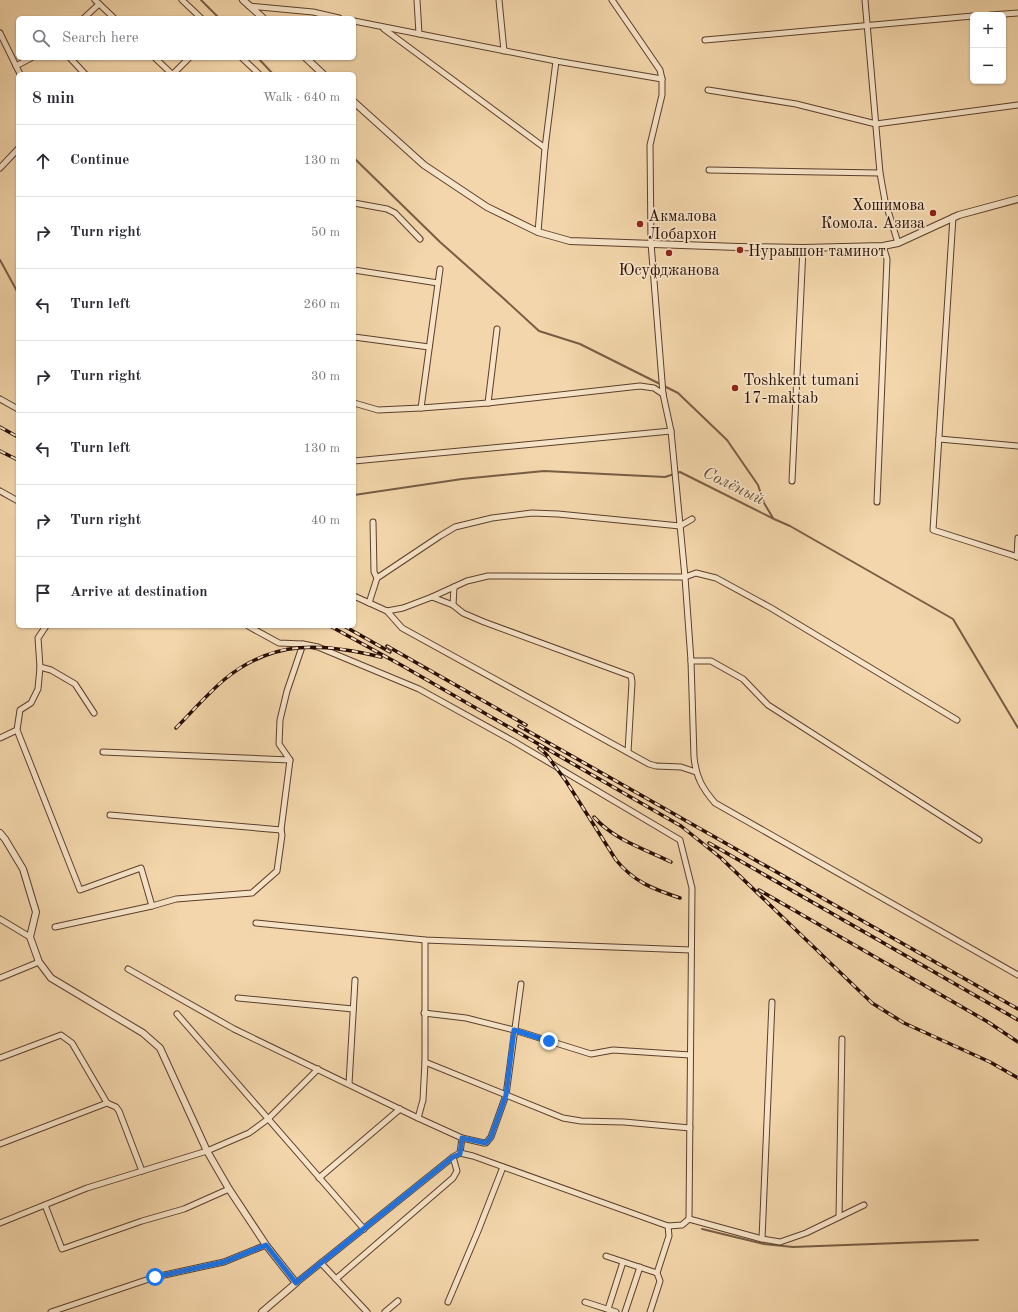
<!DOCTYPE html>
<html lang="en">
<head>
<meta charset="utf-8">
<style>
	:root { --surface:#fff; --page:#f7f7f7; --text:#2b2b33; --muted:#7c7c81; --line:#e1e1e2 }
	body { margin:0; font-family:"Old Standard TT",serif; background:var(--page); color:var(--text) }
	.controls { position:absolute; right:12px; top:12px; display:grid; overflow:hidden; border-radius:6px; box-shadow:0 1px 3px #0004 }
	.controls button { width:36px; height:36px; display:grid; place-items:center; padding:0; border:0; border-bottom:1px solid var(--line); background:var(--surface); color:var(--text); font:20px sans-serif }
	.stop { position:absolute; width:12px; height:12px; margin:-9px; border:3px solid #1a73e8; border-radius:50%; background:#fff }
	.stop.end { background:#1a73e8; border-color:#fff; box-shadow:0 1px 4px #0008 }
	.list { margin:0; padding:0; list-style:none }
	h2 { display:flex; justify-content:space-between; align-items:center; height:52px; margin:0; padding:0 16px; font-size:17px }
	h2 small { font-size:13px; font-weight:400; color:var(--muted) }
	.list li { display:grid; grid-template-columns:26px 1fr auto; gap:12px; align-items:center; box-sizing:border-box; height:72px; padding:0 16px; border-top:1px solid var(--line) }
	.list b { display:block; font-size:15px; white-space:nowrap }
	.list em { font-size:13px; font-style:normal; color:var(--muted) }
	.icon { flex:none; width:22px; height:22px; fill:none; stroke:currentColor; stroke-width:2; stroke-linecap:round; stroke-linejoin:round }
	.map { position:relative; flex:none; width:1018px; height:1312px; overflow:hidden }
	.search { position:absolute; background:var(--surface); box-shadow:0 1px 3px #0004; left:16px; top:16px; width:340px; height:44px; display:flex; align-items:center; gap:10px; box-sizing:border-box; padding:0 14px; border-radius:6px; color:var(--muted); font-size:15px }
	.panel { position:absolute; background:var(--surface); box-shadow:0 1px 3px #0004; left:16px; top:72px; width:340px; height:556px; border-radius:6px }
	.map>svg:first-child { display:block }
</style>
</head>
<body>
<div class="map">
<svg width="1018" height="1312" viewBox="0 0 1018 1312">
	<rect width="100%" height="100%" fill="#f3d6ab"/>
	<filter id="stains"><feTurbulence type="fractalNoise" baseFrequency=".005" numOctaves="4"/><feColorMatrix values="0 0 0 0 .2 0 0 0 0 .09 0 0 0 0 .02 0 0 0 .5 -.17"/></filter>
	<radialGradient id="worn" r=".72"><stop offset=".6" stop-color="#630" stop-opacity="0"/><stop offset="1" stop-color="#630" stop-opacity=".3"/></radialGradient>
	<g fill="none" stroke-linecap="round" stroke-linejoin="round">
		<g stroke="#785d45" stroke-width="2">
			<path d="M 201,0 L 219,18"/>
			<path d="M 258,58 L 273,74"/>
			<path d="M 354,158 L 440,242 L 502,297 L 539,331 L 580,344 L 678,393 L 727,440 L 758,485 L 764,503 L 773,518"/>
			<path d="M 0,260 L 18,293"/>
			<path d="M 354,495 L 462,479 L 544,471 L 665,477 L 680,472 L 774,519 L 790,526 L 953,619 L 1018,728"/>
			<path d="M 702,1229 L 764,1244 L 793,1247 L 978,1240"/>
		</g>
		<defs>
			<g id="minor">
				<path d="M 95,0 L 114,18"/>
				<path d="M 182,0 L 201,18"/>
				<path d="M 417,0 L 419,34"/>
				<path d="M 499,0 L 504,51"/>
				<path d="M 612,0 L 660,70 L 662,79 L 662,95 L 650,145 L 651,243 L 663,394 L 671,431 L 685,577 L 691,661 L 694,757 C 696,777 702,788 715,803 L 1018,975"/>
				<path d="M 865,0 L 880,173 L 885,201 L 898,243"/>
				<path d="M 249,6 L 313,12 L 339,18"/>
				<path d="M 991,15 L 1018,13"/>
				<path d="M 84,18 L 99,4"/>
				<path d="M 354,21 L 556,61 L 662,79"/>
				<path d="M 384,29 L 545,148"/>
				<path d="M 0,33 L 20,74"/>
				<path d="M 705,40 L 973,16"/>
				<path d="M 70,58 L 85,74"/>
				<path d="M 155,58 L 172,74"/>
				<path d="M 242,58 L 259,74"/>
				<path d="M 16,66 L 31,58"/>
				<path d="M 173,74 L 189,58"/>
				<path d="M 708,90 L 796,104 L 876,124 L 1018,105"/>
				<path d="M 0,168 L 18,149"/>
				<path d="M 709,170 L 880,173"/>
				<path d="M 354,203 L 387,209 L 395,213 L 420,239"/>
				<path d="M 953,217 L 933,530 L 1018,557"/>
				<path d="M 538,232 L 545,148 L 556,61"/>
				<path d="M 354,270 L 438,283"/>
				<path d="M 354,337 L 429,347"/>
				<path d="M 0,399 L 18,409"/>
				<path d="M 354,403 L 378,410 L 421,408 L 488,403 L 640,386 L 654,388 L 663,394"/>
				<path d="M 488,403 L 497,329"/>
				<path d="M 421,408 L 440,269"/>
				<path d="M 939,439 L 1018,446"/>
				<path d="M 354,461 L 671,431"/>
				<path d="M 792,481 L 803,248"/>
				<path d="M 0,491 L 18,501"/>
				<path d="M 877,502 L 887,259 L 883,246"/>
				<path d="M 373,522 L 374,572 L 377,578"/>
				<path d="M 1017,557 L 1018,538"/>
				<path d="M 354,596 L 387,611 L 403,608 L 432,597 L 467,581 L 488,576 L 685,577 L 696,573 L 716,578 L 771,608 L 957,720"/>
				<path d="M 432,597 L 453,605 L 463,613 L 484,622 L 631,676 L 632,682 L 628,752"/>
				<path d="M 369,603 L 377,578 L 440,536 L 455,527 L 492,518 L 532,513 L 558,514 L 680,526 L 692,519"/>
				<path d="M 453,605 L 454,587"/>
				<path d="M 387,611 L 402,628 L 649,764 L 656,766 L 681,767 L 696,772"/>
				<path d="M 46,626 L 38,638 L 40,667 L 38,689 L 31,703 L 20,710 L 17,730 L 80,890 L 141,868 L 152,906"/>
				<path d="M 248,626 L 279,643 L 303,644 L 318,647 L 419,689 L 513,741 L 680,840 L 692,888 L 689,1219"/>
				<path d="M 691,661 L 711,661 L 743,679 L 768,705 L 979,840"/>
				<path d="M 40,667 L 51,670 L 75,684 L 94,713"/>
				<path d="M 0,738 L 17,730"/>
				<path d="M 103,752 L 290,760"/>
				<path d="M 110,815 L 281,830"/>
				<path d="M 0,919 L 30,937"/>
				<path d="M 256,923 L 425,940 L 691,950"/>
				<path d="M 55,927 L 152,906 L 176,899 L 252,893 L 277,871 L 282,835 L 281,830 L 290,760 L 279,744 L 280,720 L 287,691 L 303,644"/>
				<path d="M 128,969 L 234,1029 L 418,1118 L 462,1138 L 460,1153"/>
				<path d="M 0,978 L 39,962"/>
				<path d="M 238,998 L 353,1009"/>
				<path d="M 424,1013 L 466,1018 L 514,1030 L 591,1054 L 613,1050 L 690,1055"/>
				<path d="M 177,1014 L 364,1229"/>
				<path d="M 0,1058 L 61,1035 L 72,1043 L 107,1103 L 116,1107 L 119,1111 L 142,1171"/>
				<path d="M 425,1062 L 563,1118 L 581,1121 L 624,1122 L 690,1128"/>
				<path d="M 349,1084 L 355,980"/>
				<path d="M 418,1118 L 423,1100 L 425,1062 L 425,940"/>
				<path d="M 462,1138 L 484,1143 L 486,1143 L 491,1137 L 506,1095 L 521,984"/>
				<path d="M 0,1144 L 107,1103"/>
				<path d="M 319,1178 L 400,1109"/>
				<path d="M 45,1205 L 62,1249 L 142,1221 L 184,1209 L 229,1189"/>
				<path d="M 839,1217 L 842,1039"/>
				<path d="M 689,1219 L 762,1239 L 780,1242 L 806,1233 L 864,1205"/>
				<path d="M 0,1223 L 87,1188 L 207,1151 L 249,1133 L 268,1119 L 318,1069"/>
				<path d="M 762,1239 L 772,1002"/>
				<path d="M 606,1256 L 657,1273"/>
				<path d="M 321,1263 L 367,1312"/>
				<path d="M 336,1279 L 453,1178 L 457,1171 L 453,1157"/>
				<path d="M 296,1283 L 453,1157 L 460,1153 L 473,1156 L 668,1226 L 682,1225 L 689,1219"/>
				<path d="M 448,1302 L 478,1231 L 503,1167"/>
				<path d="M 585,1302 L 616,1312"/>
				<path d="M 608,1309 L 623,1262"/>
				<path d="M 51,1312 L 155,1277 L 224,1262 L 266,1245"/>
				<path d="M 385,1312 L 398,1301"/>
				<path d="M 625,1312 L 640,1267"/>
				<path d="M 650,1312 L 660,1281 L 657,1273 L 669,1236 L 668,1226"/>
			</g>
			<g id="tertiary">
				<path d="M 243,0 L 263,18"/>
				<path d="M 306,58 L 323,74"/>
				<path d="M 354,102 L 424,165 L 487,207 L 538,232 L 570,241 L 738,247 L 803,248 L 883,246 L 898,243 L 959,215 L 1018,199"/>
				<path d="M 0,833 L 5,839 L 23,869 L 36,912 L 30,937 L 39,962 L 51,978 L 143,1033 L 160,1048 L 207,1151 L 229,1189 L 266,1245 L 296,1283 L 262,1312"/>
			</g>
		</defs>
		<use href="#minor" stroke="#5b3f2c" stroke-width="7"/>
		<use href="#tertiary" stroke="#5b3f2c" stroke-width="8"/>
		<use href="#minor" stroke="#f7e4c8" stroke-width="5"/>
		<use href="#tertiary" stroke="#f7e4c8" stroke-width="6"/>
		<defs>
			<g id="rail">
				<path d="M 0,427 L 18,437"/>
				<path d="M 0,451 L 18,460"/>
				<path d="M 330,626 L 401,665 L 681,826 L 721,858 L 872,1003 L 904,1023 L 990,1062 L 1018,1078"/>
				<path d="M 344,626 L 390,652"/>
				<path d="M 387,646 L 526,725"/>
				<path d="M 519,726 L 1018,1009"/>
				<path d="M 176,728 C 192,712 208,693 225,679 C 274,639 323,643 381,657"/>
				<path d="M 539,748 L 546,754 L 566,781 L 616,860 C 634,882 653,889 680,898"/>
				<path d="M 594,817 C 614,840 645,849 671,862"/>
				<path d="M 709,843 L 1018,1020"/>
				<path d="M 759,890 L 988,1022 L 1018,1042"/>
			</g>
		</defs>
		<use href="#rail" stroke="#280d02" stroke-width="3.5"/>
		<use href="#rail" stroke="#f7e4c8" stroke-width="2" stroke-dasharray="6" stroke-linecap="butt"/>
	</g>
	<g fill="none" stroke-linecap="round" stroke-linejoin="round">
		<path stroke="#1a73e8" stroke-width="5" d="M 155,1277 L 224,1262 L 266,1245 L 296,1283 L 453,1157 L 460,1154 L 462,1138 L 486,1143 L 491,1137 L 506,1095 L 514,1030 L 549,1041"/>
	</g>
	<g fill="#8f2418" stroke="#f7e4c8" stroke-width="1.5">
		<circle cx="933" cy="213" r="4"/>
		<circle cx="640" cy="224" r="4"/>
		<circle cx="740" cy="250" r="4"/>
		<circle cx="669" cy="253" r="4"/>
		<circle cx="735" cy="388" r="4"/>
	</g>
	<g text-anchor="middle" stroke-width="3.5" stroke-linejoin="round" paint-order="stroke">
		<g font-size="16" fill="#280d02" stroke="#f7e4c8" text-anchor="start">
			<text x="925" y="210" text-anchor="end">Хошимова<tspan x="925" dy="18">Комола. Азиза</tspan></text>
			<text x="648" y="221">Акмалова<tspan x="648" dy="18">Лобархон</tspan></text>
			<text x="748" y="256">Нураышон таминот</text>
			<text x="669" y="275" text-anchor="middle">Юсуфджанова</text>
			<text x="743" y="385">Toshkent tumani<tspan x="743" dy="18">17-maktab</tspan></text>
		</g>
		<g font-size="17" font-style="italic" fill="#644934" stroke="#f7e4c8">
			<text transform="translate(734 485) rotate(26)" y="6">Солёный</text>
		</g>
	</g>
	<rect width="100%" height="100%" filter="url(#stains)"/>
	<rect width="100%" height="100%" fill="url(#worn)"/>
</svg>
<div class="controls">
<button>+</button>
<button>−</button>
</div>
<div class="stop" style="left:155px;top:1277px"></div>
<div class="stop end" style="left:549px;top:1041px"></div>
<div class="search"><svg class="icon" aria-label="search" viewBox="0 0 24 24"><circle cx="10" cy="10" r="6"/><path d="M15 15l6 6"/></svg>Search here</div>
<section class="panel">
<h2>8 min<small>Walk · 640 m</small></h2>
<ul class="list">
<li><svg class="icon" aria-label="ahead" viewBox="0 0 24 24"><path d="M12 20V5M6 11l6-6 6 6"/></svg><div><b>Continue</b></div><em>130 m</em></li>
<li><svg class="icon" aria-label="right" viewBox="0 0 24 24"><path d="M7 20v-9h11M14 6l5 5-5 5"/></svg><div><b>Turn right</b></div><em>50 m</em></li>
<li><svg class="icon" aria-label="left" viewBox="0 0 24 24"><path d="M17 20v-9H6M10 6l-5 5 5 5"/></svg><div><b>Turn left</b></div><em>260 m</em></li>
<li><svg class="icon" aria-label="right" viewBox="0 0 24 24"><path d="M7 20v-9h11M14 6l5 5-5 5"/></svg><div><b>Turn right</b></div><em>30 m</em></li>
<li><svg class="icon" aria-label="left" viewBox="0 0 24 24"><path d="M17 20v-9H6M10 6l-5 5 5 5"/></svg><div><b>Turn left</b></div><em>130 m</em></li>
<li><svg class="icon" aria-label="right" viewBox="0 0 24 24"><path d="M7 20v-9h11M14 6l5 5-5 5"/></svg><div><b>Turn right</b></div><em>40 m</em></li>
<li><svg class="icon" aria-label="arrive" viewBox="0 0 24 24"><path d="M6 21V4h12l-3 4 3 4H6"/></svg><div><b>Arrive at destination</b></div></li>
</ul>
</section>
</div>
</body>
</html>
